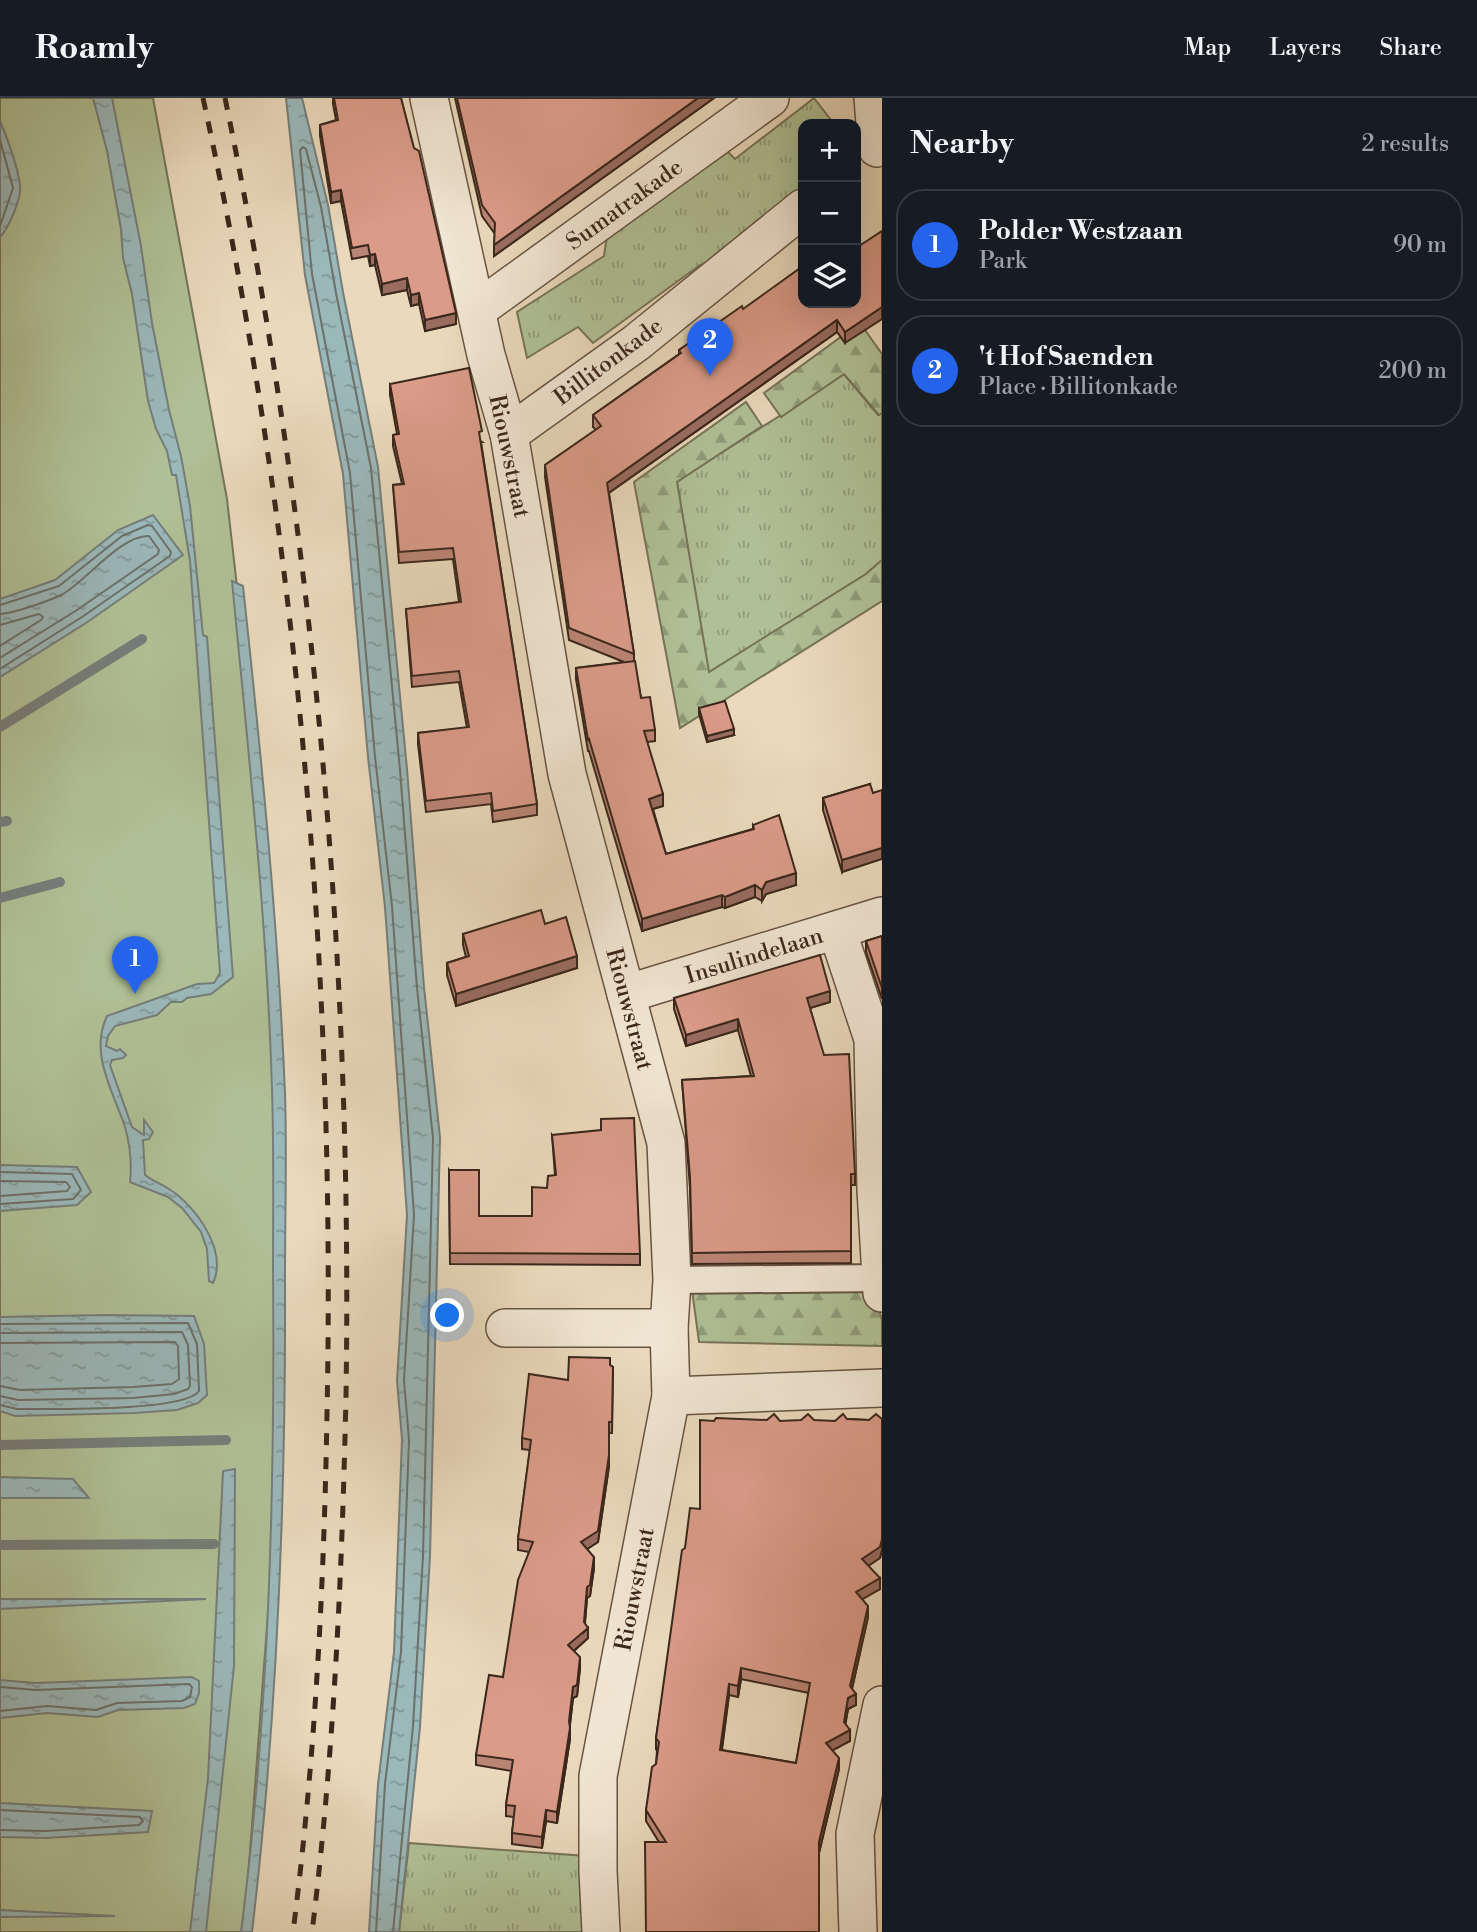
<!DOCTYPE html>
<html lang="en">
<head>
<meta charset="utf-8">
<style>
	:root { --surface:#171b24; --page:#20242c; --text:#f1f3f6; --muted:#9ea1a6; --line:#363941; --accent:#2563eb }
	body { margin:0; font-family:"Libre Bodoni",serif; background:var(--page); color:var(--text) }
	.controls { position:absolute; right:21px; top:21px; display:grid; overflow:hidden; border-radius:14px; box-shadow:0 7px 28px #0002 }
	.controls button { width:63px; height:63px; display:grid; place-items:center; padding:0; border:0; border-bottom:2px solid var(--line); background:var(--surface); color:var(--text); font:35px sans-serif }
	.you { position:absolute; left:448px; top:1218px; width:24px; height:24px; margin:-18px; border:5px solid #fff; border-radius:50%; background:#1a73e8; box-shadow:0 0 0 10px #1a73e833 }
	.badge { display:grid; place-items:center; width:46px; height:46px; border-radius:50%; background:var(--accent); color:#fff; font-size:23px; font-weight:700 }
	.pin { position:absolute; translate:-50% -58px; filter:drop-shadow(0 2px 4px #0008) }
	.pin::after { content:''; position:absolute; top:37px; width:24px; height:21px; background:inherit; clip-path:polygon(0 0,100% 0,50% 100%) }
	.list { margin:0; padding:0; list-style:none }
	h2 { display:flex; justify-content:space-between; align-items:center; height:91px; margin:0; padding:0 28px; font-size:30px }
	h2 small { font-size:23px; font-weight:400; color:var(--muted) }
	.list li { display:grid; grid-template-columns:46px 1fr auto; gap:21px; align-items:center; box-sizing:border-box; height:112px; margin:0 14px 14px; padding:0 14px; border:2px solid var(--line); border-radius:28px }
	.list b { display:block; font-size:26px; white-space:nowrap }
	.list p { margin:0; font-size:23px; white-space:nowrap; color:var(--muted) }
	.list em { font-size:23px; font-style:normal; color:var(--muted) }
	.icon { flex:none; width:38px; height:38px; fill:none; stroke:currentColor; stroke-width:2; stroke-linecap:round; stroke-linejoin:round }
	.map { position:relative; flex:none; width:882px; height:1834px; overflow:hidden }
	header { display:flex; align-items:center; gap:42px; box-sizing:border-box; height:98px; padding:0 35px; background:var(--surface); border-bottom:2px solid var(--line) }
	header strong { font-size:33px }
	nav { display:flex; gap:38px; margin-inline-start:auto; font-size:24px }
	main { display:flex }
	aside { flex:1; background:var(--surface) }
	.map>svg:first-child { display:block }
</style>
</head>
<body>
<header>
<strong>Roamly</strong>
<nav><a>Map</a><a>Layers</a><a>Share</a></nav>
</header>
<main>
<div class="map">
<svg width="882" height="1834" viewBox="0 0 882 1834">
	<defs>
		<pattern id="grass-tufts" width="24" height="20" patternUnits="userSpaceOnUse" patternTransform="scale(1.75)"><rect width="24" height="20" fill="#b0c096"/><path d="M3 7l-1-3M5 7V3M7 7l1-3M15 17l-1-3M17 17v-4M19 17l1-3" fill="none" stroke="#909c7a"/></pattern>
		<pattern id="forest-firs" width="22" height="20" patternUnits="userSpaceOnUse" patternTransform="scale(1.75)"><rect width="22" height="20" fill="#b0c096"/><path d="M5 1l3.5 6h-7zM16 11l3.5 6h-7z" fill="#909c7a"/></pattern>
		<pattern id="water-ripples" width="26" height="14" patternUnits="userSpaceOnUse" patternTransform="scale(1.75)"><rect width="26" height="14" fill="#9bb8ba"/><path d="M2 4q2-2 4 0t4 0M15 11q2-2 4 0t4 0" fill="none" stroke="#809696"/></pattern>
	</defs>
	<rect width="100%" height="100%" fill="#ead9bc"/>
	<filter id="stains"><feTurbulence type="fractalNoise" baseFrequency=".00286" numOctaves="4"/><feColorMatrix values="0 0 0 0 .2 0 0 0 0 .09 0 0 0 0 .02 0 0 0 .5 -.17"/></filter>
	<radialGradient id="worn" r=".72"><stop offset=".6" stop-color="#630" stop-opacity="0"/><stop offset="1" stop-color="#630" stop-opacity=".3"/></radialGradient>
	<g fill="url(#grass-tufts)" stroke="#767458" stroke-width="2">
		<path d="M 814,0 L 834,26 L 803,26 L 803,91 L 711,170 L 700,167 L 593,245 L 578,229 L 527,260 L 517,214 L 604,158 L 607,138 L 728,54 L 735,61 Z"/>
		<path d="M 844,276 L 878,317 L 882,315 L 882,462 L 866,476 L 708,575 L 677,384 C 732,347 789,313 844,276 Z"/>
		<path d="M 409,1745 L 586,1758 L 582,1834 L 399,1834 Z"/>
	</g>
	<g fill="url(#forest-firs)" stroke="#767458" stroke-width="2">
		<path d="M 860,225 L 882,256 L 882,315 L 879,317 L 844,276 L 781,319 L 764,295 Z"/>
		<path d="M 746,304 L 762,328 L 677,384 L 709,574 L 866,476 L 882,462 L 882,503 L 680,630 L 634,384 Z"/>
		<path d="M 871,1187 L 882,1222 L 882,1248 L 699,1244 L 692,1192 Z"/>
	</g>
	<path fill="#b0c096" stroke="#767458" stroke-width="2" d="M 0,0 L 153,0 L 227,401 L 253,629 L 270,835 L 279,1197 L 272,1462 L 244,1834 L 0,1834 Z"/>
	<g fill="url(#water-ripples)" stroke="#757e7a" stroke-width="2">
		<path d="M 93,0 L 112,0 L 141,148 L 152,225 L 169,312 L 181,358 L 190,408 L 203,537 L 207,539 L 233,879 L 211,896 L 187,900 L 182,904 L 171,904 L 157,917 L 115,928 L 108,938 L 106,948 L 117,953 L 120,951 L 126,957 L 123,960 L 112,962 L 110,967 L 132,1029 L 144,1037 L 144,1022 L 153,1034 L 149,1041 L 143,1042 L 145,1077 C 153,1083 161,1086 169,1091 C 196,1108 228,1153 213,1185 L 209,1183 L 207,1151 L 201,1134 L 182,1110 L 168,1099 L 130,1084 C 132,1065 130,1047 125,1029 C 113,993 89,955 107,918 L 197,886 L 214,885 L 220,875 L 190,463 L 176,377 L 172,377 L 167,353 L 156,331 L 148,303 L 132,196 L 123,160 L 121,131 L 107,53 Z"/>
		<path d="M 286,0 L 302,0 L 328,107 L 343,194 L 378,369 L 407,671 L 424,889 L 440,1039 L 430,1458 L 420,1629 L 399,1834 L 369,1834 L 378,1686 L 394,1554 L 402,1341 L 397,1283 L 407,1117 L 385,809 L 368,659 L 343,376 L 305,177 Z"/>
		<path d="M 0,23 C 8,42 17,67 20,87 C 22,99 9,130 0,139 Z"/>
		<path d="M 153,417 L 183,457 L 86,525 L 0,579 L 0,501 L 55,482 L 118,432 Z"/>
		<path d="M 232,483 L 243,488 C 261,656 278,825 285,995 C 287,1055 285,1117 285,1178 C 286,1398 278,1615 252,1834 L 241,1834 C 269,1615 275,1395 273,1175 C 273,1114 274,1053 272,991 C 267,821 248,652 232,483 Z"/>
		<path d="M 0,1067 L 77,1069 L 91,1094 L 77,1107 L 0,1113 Z"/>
		<path d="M 104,1217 L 194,1218 L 204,1246 L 207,1297 L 198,1305 L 177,1312 L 134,1315 L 15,1318 L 0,1313 L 0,1219 Z"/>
		<path d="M 235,1371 L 234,1568 L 206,1834 L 190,1834 L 208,1680 L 223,1373 Z"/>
		<path d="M 0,1379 L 73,1381 L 89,1400 L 0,1400 Z"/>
		<path d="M 0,1501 L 206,1501 L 0,1511 Z"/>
		<path d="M 192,1579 L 199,1583 L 199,1595 L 195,1606 L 184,1610 L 118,1612 L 98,1619 L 47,1615 L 0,1620 L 0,1582 L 35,1585 Z"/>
		<path d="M 0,1705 L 152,1713 L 148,1734 L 46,1740 L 0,1739 Z"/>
		<path d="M 0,1812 L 115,1818 L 0,1819 Z"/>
	</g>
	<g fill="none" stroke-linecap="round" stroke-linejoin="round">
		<g stroke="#6b706a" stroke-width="2">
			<path d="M 0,42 L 13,90 L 0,128"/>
			<path d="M 0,507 L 59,488 L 122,438 L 148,427 L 152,428 L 171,454 L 170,458 L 82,519 L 0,571"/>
			<path d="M 0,516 C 15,515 49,503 63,496 C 87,482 121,437 149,438 L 159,452 L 158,456 L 77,512 L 0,560"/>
			<path d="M 0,527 L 39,516 L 43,519 L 41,522 L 0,548"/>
			<path d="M 0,1074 L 72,1076 L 81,1092 L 73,1101 L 0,1106"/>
			<path d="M 0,1083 L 66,1084 L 70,1089 L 67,1093 L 0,1098"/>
			<path d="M 0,1226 L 188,1225 L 197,1246 L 199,1293 C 185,1314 48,1311 17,1311 L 0,1307"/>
			<path d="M 0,1235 L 182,1234 L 188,1247 L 190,1288 L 188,1291 L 174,1296 L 133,1300 L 18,1302 L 0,1298"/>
			<path d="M 0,1245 L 175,1244 L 178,1248 L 179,1281 L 172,1286 L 133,1289 L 20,1292 L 0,1288"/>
			<path d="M 0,1589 L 36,1592 L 189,1586 L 192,1589 L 190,1599 L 182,1603 L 117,1605 L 96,1612 L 47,1608 L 0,1613"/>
			<path d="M 0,1712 L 140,1719 L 143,1723 L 139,1727 L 46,1733 L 0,1732"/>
			<path d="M 376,1834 L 385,1686 L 401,1554 L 409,1342 L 404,1282 L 414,1117 L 392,808 L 375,659 L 350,375 L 312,176 L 300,52 L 303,49 L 306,51 L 321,109 L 336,195 L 371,370 L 400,672 L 417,890 L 433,1040 L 423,1458 L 413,1628 L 393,1834"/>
		</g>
		<g stroke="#757e7a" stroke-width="10">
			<path d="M 0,629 L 142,541"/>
			<path d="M 0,724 L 7,723"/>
			<path d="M 0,800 L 60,784"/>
			<path d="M 0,1347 L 226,1342"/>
			<path d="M 0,1447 L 214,1446"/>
		</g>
		<defs>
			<path id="pedestrian" d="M 672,1182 L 882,1180"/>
			<g id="minor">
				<path d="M 429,0 L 486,257 L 509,336 L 567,676 L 666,1045 L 672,1182 L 669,1230 L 671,1298 L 598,1678 L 598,1773 L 601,1834"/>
				<path d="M 873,0 L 877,50"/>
				<path d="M 477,212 L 770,0"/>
				<path d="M 509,336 L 636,245 L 803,110"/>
				<path d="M 837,832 L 873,941 L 876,1092 L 882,1195"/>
				<path d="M 626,896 L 882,818"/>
				<path d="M 505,1230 L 669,1230"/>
				<path d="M 671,1298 L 882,1290"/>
				<path d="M 858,1834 L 855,1736 L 882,1607"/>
			</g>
		</defs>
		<use href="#pedestrian" stroke="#675443" stroke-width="30"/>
		<use href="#minor" stroke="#675443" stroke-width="40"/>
		<use href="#pedestrian" stroke="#f1e6d3" stroke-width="26"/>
		<use href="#minor" stroke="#f1e6d3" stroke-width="37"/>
		<g stroke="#3b271b" stroke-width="5" stroke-dasharray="12 12" stroke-linecap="butt">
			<path d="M 203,0 C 297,431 336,876 327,1316 C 324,1489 315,1663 293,1834"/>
			<path d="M 225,0 C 313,426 353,863 346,1298 C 342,1477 334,1656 312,1834"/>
		</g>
	</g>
	<g fill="#bb8576" stroke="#3b271b" stroke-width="2" fill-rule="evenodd">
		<path d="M 333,0 L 401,0 L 456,226 L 425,233 L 419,206 L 411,208 L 407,192 L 382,197 L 375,167 L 370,168 L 368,158 L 352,161 L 341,103 L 331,105 L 320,38 L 320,27 L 336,22 L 333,6 Z"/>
		<path d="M 455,0 L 714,0 L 494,158 L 495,136 L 482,118 Z"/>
		<path d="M 856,205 L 845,245 L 837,234 L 609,395 L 634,556 L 634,563 L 641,600 L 655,632 L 655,643 L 647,644 L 663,708 L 653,711 L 666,756 L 753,731 L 753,727 L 796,787 L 766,796 L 762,803 L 755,799 L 725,810 L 722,809 L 709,812 L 642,833 L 589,653 L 588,653 L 576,581 L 576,570 L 624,564 L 569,542 L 545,379 L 545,367 L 596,332 L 593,329 L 593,317 L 679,256 L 679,252 L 743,211 Z"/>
		<path d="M 390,286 L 482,344 L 481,344 L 537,706 L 537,717 L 493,724 L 491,706 L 426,714 L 418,646 L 418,635 L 467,630 L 459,584 L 412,589 L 406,511 L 459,504 L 453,461 L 399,465 L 393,387 L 402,386 L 393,348 L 393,337 L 397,336 L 390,297 Z"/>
		<path d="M 699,610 L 734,637 L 707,644 L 699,616 Z"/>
		<path d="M 870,686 L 842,774 L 823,712 L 823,700 Z"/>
		<path d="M 545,826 L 577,870 L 456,908 L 447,877 L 447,865 L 466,859 L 463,847 L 463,836 Z"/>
		<path d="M 882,838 L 882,901 L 866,854 L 866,843 Z"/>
		<path d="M 674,900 L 830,904 L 810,910 L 855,1076 L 855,1087 L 851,1087 L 851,1165 L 692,1166 L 690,1090 L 682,982 L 751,978 L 738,932 L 686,948 L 674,911 Z"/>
		<path d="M 552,1037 L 640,1156 L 640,1167 L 450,1166 L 449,1072 L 479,1118 L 532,1118 L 555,1077 Z"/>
		<path d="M 610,1267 L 613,1269 L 612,1335 L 609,1335 L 609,1368 L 598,1444 L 587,1451 L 594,1470 L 590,1498 L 587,1500 L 585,1525 L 588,1540 L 574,1553 L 580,1570 L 577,1598 L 573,1600 L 570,1627 L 570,1641 L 557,1725 L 546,1723 L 542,1750 L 512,1746 L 512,1735 L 514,1719 L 506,1718 L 506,1707 L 511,1673 L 476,1667 L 476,1657 L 503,1579 L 529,1454 L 518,1452 L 518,1441 L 530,1352 L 522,1351 L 522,1340 L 568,1282 Z"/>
		<path d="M 847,1321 L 869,1322 L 882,1321 L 882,1452 L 880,1460 L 868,1468 L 880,1491 L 862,1501 L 868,1519 L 852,1591 L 856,1607 L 848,1611 L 845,1626 L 850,1643 L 832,1652 L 839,1671 L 819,1755 L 659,1744 L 646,1723 L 646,1712 L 656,1666 L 657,1653 L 656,1651 L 656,1640 L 685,1450 L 700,1411 L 780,1323 L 835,1323 ZM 741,1581 L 809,1595 L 796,1665 L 722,1652 L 729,1597 L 738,1599 Z"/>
	</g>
	<g fill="#996c60" stroke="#3b271b" stroke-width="2">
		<path d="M 698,0 L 714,0 L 494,158 L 494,147 Z"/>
		<path d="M 341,92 L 341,103 L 331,105 L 331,94 Z"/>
		<path d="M 375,156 L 375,167 L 370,168 L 370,157 Z"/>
		<path d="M 407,180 L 407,192 L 382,197 L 382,186 Z"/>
		<path d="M 419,195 L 419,206 L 411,208 L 411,197 Z"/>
		<path d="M 882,209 L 882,221 L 845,245 L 845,234 Z"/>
		<path d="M 456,215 L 456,226 L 425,233 L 425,222 Z"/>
		<path d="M 837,222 L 837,234 L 607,396 L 607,385 Z"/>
		<path d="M 734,631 L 734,637 L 707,644 L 707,638 Z"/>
		<path d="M 663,696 L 663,708 L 649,712 L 649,701 Z"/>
		<path d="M 882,750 L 882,761 L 842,774 L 842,762 Z"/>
		<path d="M 796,775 L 796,787 L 766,796 L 762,803 L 762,792 L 766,784 Z"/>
		<path d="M 755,787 L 755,799 L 725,810 L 725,799 Z"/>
		<path d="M 722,797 L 722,809 L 642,833 L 642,821 Z"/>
		<path d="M 577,858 L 577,870 L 456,908 L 456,896 Z"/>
		<path d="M 830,893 L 830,904 L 807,911 L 807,900 Z"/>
		<path d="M 738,921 L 738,932 L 686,948 L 686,937 Z"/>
		<path d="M 609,1324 L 609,1368 L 598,1444 L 581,1455 L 581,1444 Z"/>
		<path d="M 882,1441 L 882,1452 L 880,1460 L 862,1472 L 862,1461 Z"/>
		<path d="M 594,1459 L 594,1470 L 590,1498 L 587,1500 L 584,1534 L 588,1530 L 588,1540 L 568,1558 L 568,1547 L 584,1524 L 587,1489 Z"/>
		<path d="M 880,1480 L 880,1491 L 856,1505 L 856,1494 Z"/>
		<path d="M 868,1508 L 868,1519 L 850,1599 L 856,1596 L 856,1607 L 848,1611 L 844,1635 L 844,1624 L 850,1588 Z"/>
		<path d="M 580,1559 L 580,1570 L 577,1598 L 573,1600 L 569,1634 L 569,1623 L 573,1589 Z"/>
		<path d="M 741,1570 L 741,1581 L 738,1599 L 738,1588 Z"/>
		<path d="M 729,1586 L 729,1597 L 720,1663 L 720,1652 Z"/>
		<path d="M 570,1630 L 570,1641 L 557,1725 L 557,1714 Z"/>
		<path d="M 850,1632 L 850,1643 L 826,1656 L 826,1645 Z"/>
		<path d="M 839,1660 L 839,1671 L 819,1755 L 819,1744 Z"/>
		<path d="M 546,1712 L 546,1723 L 542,1750 L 542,1739 Z"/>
	</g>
	<g fill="#da9b89" stroke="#3b271b" stroke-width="2" fill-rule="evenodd">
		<path d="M 334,0 L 401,0 L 414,50 L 419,53 L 456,215 L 425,222 L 419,195 L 411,197 L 407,180 L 382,186 L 375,156 L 370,157 L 368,147 L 352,150 L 341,92 L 331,94 L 320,27 L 338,22 Z"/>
		<path d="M 457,0 L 698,0 L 494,147 L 495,125 L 482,107 Z"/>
		<path d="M 882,133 L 882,209 L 845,234 L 837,222 L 607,385 L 634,556 L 569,530 L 545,367 L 601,328 L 593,317 L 681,255 L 679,252 L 742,208 L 743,211 L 803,168 L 803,205 L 856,205 L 856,150 Z"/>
		<path d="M 469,270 L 482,333 L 479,334 L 537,706 L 493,713 L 491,695 L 426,703 L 418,635 L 469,629 L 459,573 L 412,578 L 406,511 L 461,504 L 453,450 L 399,454 L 393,387 L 404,386 L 393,337 L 399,336 L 390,286 Z"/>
		<path d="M 635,563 L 641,600 L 650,599 L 655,632 L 644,633 L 663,696 L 649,701 L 666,756 L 754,731 L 753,727 L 779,717 L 796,775 L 766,784 L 762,792 L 755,787 L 725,799 L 722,797 L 709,801 L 642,821 L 589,641 L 588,642 L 576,570 Z"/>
		<path d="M 725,603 L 734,631 L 707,638 L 699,610 Z"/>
		<path d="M 870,686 L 873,695 L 882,692 L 882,750 L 842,762 L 823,700 Z"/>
		<path d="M 541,812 L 545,826 L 566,819 L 577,858 L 456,896 L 447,865 L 469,858 L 463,836 Z"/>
		<path d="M 882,838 L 882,890 L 866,843 Z"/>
		<path d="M 820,857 L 830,893 L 807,900 L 824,957 L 849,956 L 855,1076 L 851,1076 L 851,1153 L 692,1155 L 690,1079 L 682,982 L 754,978 L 738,921 L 686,937 L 674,900 Z"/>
		<path d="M 634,1020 L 640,1156 L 450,1155 L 449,1072 L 479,1072 L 479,1118 L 532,1118 L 532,1089 L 547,1090 L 548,1078 L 556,1077 L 552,1037 L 601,1032 L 601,1021 Z"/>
		<path d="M 569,1259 L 610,1260 L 610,1267 L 613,1269 L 612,1324 L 609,1324 L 609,1357 L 598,1433 L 581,1444 L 594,1459 L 590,1487 L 587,1489 L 584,1524 L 588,1530 L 568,1547 L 580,1559 L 577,1587 L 573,1589 L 569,1623 L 570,1630 L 557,1714 L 546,1712 L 542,1739 L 512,1735 L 515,1708 L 506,1707 L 513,1662 L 476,1657 L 489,1577 L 503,1579 L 518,1482 L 533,1444 L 518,1441 L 531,1342 L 522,1340 L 529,1276 L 568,1282 Z"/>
		<path d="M 774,1316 L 780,1323 L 801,1322 L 808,1316 L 814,1322 L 835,1323 L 843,1316 L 847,1321 L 869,1322 L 876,1316 L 882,1321 L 882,1441 L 880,1449 L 862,1461 L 880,1480 L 856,1494 L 868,1508 L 850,1588 L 856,1596 L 848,1600 L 844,1624 L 850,1632 L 826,1645 L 839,1660 L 819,1744 L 819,1834 L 646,1834 L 645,1744 L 666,1744 L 646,1712 L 652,1669 L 656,1666 L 659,1644 L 656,1640 L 682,1452 L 685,1450 L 690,1410 L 700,1411 L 700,1322 L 714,1323 L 716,1320 L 767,1322 ZM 741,1570 L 810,1585 L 796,1665 L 720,1652 L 729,1586 L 738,1588 Z"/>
	</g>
	<g text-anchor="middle" stroke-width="5" stroke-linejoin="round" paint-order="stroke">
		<g font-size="23" fill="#3b271b" stroke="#f1e6d3">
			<text transform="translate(624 106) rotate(-36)" y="8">Sumatrakade</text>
			<text transform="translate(608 263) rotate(-37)" y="8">Billitonkade</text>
			<text transform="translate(510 358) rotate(78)" y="8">Riouwstraat</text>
			<text transform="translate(754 857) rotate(-17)" y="8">Insulindelaan</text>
			<text transform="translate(630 911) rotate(75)" y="8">Riouwstraat</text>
			<text transform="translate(634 1491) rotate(-79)" y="8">Riouwstraat</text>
		</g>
	</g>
	<rect width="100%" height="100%" filter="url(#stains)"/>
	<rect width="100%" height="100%" fill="url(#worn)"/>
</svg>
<div class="controls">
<button>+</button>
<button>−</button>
<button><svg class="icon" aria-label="layers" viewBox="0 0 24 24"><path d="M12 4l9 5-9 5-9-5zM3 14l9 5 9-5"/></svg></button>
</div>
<div class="you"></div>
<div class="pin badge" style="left:135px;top:896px">1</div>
<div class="pin badge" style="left:710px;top:278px">2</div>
</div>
<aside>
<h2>Nearby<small>2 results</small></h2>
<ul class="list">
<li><span class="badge">1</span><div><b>Polder Westzaan</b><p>Park</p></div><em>90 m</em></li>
<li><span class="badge">2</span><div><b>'t Hof Saenden</b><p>Place · Billitonkade</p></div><em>200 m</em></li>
</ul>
</aside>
</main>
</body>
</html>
